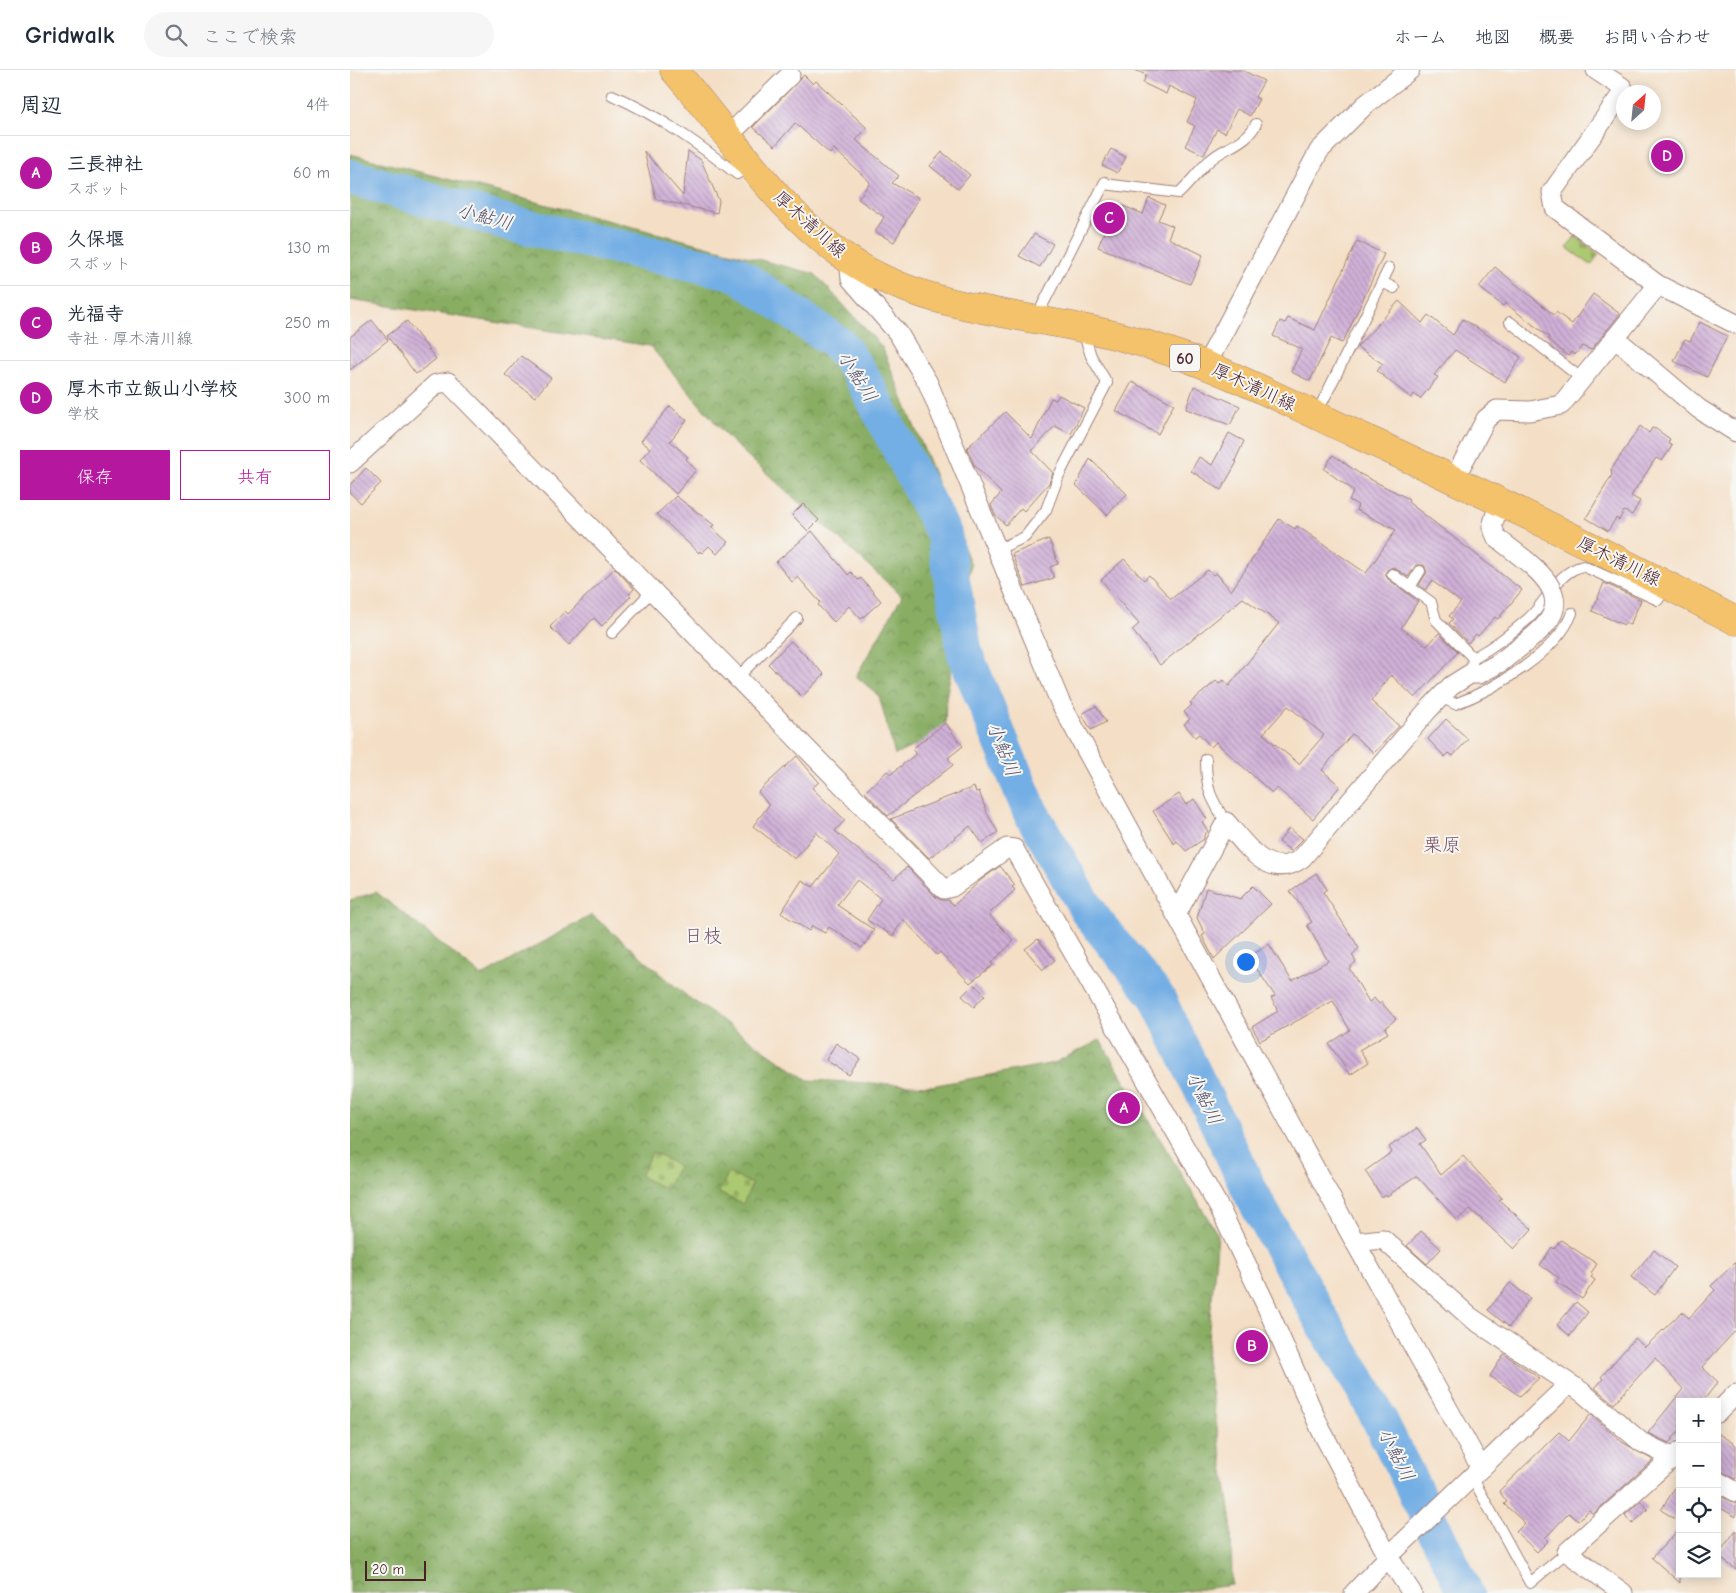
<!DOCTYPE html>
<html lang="ja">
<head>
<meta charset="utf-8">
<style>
	:root { --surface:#fff; --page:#f6f6f7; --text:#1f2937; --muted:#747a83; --line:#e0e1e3; --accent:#b5179e }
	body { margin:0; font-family:"Comic Neue","Klee One",sans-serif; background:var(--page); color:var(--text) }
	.controls { position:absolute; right:15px; bottom:15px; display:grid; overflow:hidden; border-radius:0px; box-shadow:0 2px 12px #0003 }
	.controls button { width:45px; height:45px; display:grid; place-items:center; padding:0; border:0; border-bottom:1px solid var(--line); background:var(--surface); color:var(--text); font:25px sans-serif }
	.compass { position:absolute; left:1266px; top:15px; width:45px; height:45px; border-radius:50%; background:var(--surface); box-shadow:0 2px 12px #0003; rotate:27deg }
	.scale { position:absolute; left:15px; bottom:12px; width:61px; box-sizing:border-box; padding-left:5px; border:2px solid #4a1f2b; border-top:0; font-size:14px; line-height:18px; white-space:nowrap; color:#4a1f2b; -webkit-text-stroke:4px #f6f6f2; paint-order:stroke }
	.you { position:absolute; left:895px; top:891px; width:18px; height:18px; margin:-12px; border:4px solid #fff; border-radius:50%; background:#1a73e8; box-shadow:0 0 0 8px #1a73e833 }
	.badge { display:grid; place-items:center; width:32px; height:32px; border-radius:50%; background:var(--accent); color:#fff; font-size:16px; font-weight:700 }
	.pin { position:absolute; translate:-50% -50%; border:2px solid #fff; box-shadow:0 1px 5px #0006 }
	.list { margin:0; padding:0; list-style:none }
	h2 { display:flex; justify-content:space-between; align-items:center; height:65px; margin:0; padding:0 20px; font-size:21px }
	h2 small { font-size:16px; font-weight:400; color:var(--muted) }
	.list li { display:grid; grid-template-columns:32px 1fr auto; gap:15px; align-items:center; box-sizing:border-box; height:75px; padding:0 20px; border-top:1px solid var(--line) }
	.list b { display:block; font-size:19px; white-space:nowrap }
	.list p { margin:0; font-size:16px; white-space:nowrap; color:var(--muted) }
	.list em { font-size:16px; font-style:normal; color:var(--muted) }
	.actions { display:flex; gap:10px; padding:15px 20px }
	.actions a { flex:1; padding:11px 0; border:1px solid var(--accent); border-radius:0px; text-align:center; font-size:18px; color:var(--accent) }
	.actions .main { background:var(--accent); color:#fff }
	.icon { flex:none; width:28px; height:28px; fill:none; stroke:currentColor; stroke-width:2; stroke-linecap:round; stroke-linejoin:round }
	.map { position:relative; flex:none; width:1386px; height:1523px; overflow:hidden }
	header { display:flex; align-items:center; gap:30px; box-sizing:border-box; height:70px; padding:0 25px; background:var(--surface); border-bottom:1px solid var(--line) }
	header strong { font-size:24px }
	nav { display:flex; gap:28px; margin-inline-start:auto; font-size:18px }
	.search { width:350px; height:45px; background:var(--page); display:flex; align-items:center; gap:12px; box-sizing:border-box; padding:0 18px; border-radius:28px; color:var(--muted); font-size:19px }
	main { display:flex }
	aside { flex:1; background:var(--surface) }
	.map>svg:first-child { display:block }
</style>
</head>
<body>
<header>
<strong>Gridwalk</strong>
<div class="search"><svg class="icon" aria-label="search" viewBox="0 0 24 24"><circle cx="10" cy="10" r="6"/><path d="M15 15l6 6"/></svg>ここで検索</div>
<nav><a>ホーム</a><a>地図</a><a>概要</a><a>お問い合わせ</a></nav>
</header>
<main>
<aside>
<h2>周辺<small>4件</small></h2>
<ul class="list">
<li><span class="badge">A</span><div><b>三長神社</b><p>スポット</p></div><em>60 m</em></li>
<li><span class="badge">B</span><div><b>久保堰</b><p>スポット</p></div><em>130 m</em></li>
<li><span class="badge">C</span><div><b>光福寺</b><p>寺社 · 厚木清川線</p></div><em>250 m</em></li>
<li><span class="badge">D</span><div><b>厚木市立飯山小学校</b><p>学校</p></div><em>300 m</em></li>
</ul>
<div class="actions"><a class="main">保存</a><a>共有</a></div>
</aside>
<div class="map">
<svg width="1386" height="1523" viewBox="0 0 1386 1523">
	<defs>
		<pattern id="forest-crowns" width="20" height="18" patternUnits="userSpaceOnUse" patternTransform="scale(1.25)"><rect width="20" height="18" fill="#88ad63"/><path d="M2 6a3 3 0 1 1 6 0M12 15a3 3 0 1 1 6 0" fill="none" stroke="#718c52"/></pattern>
		<pattern id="cemetery-stones" width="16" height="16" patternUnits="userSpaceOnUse" patternTransform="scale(1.25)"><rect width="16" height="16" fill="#abc971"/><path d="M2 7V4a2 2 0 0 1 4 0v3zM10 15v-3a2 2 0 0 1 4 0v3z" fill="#95ac62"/></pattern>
		<pattern id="building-back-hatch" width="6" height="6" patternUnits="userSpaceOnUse" patternTransform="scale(1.25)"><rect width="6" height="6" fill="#d0b1d8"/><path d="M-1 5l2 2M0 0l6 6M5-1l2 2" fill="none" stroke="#ab8faf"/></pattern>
	</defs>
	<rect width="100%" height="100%" fill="#f6f6f2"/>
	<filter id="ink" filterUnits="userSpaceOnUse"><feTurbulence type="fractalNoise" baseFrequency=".02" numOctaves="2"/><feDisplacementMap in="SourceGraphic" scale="10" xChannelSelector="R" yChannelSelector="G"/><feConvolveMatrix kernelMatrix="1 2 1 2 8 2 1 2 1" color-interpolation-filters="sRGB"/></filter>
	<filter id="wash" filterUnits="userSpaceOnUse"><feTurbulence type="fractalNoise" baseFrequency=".0096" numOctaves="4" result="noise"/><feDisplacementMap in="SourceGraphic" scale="20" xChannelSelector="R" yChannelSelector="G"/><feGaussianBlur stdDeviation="1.12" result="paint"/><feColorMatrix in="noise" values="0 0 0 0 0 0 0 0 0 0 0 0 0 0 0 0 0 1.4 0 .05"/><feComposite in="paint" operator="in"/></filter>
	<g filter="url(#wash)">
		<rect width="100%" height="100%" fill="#f4dfc6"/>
		<g fill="url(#forest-crowns)" stroke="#696647">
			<path d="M 0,84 L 465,204 L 532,277 L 621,495 L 596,628 L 595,661 L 545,685 L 529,626 L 506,606 L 552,526 L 379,369 L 300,276 L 0,230 Z"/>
			<path d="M 26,822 L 132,906 L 242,845 L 338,927 L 458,1010 L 581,1016 L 704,993 L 750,970 L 868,1165 L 856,1290 L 881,1445 L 882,1515 L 823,1523 L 0,1523 L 0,830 Z"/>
		</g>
		<g fill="url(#cemetery-stones)" stroke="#7a744e">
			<path d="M 1225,166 L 1249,184 L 1241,195 L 1217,178 Z"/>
			<path d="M 302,1082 L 328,1096 L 316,1119 L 290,1106 Z"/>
			<path d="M 378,1103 L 402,1114 L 393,1134 L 369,1123 Z"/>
		</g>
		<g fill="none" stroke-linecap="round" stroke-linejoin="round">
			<path stroke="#73aee4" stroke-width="36" d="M 0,107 L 159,153 L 386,203 L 491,276 L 513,309 L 594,464 L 615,584 L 680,741 L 741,846 L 807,927 L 902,1125 L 975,1256 L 1016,1323 L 1116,1523"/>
		</g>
		<g id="blocks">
			<g fill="url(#building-back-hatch)" fill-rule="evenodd">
				<path d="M 785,0 L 892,0 L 914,11 L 905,27 L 909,29 L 900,46 L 887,39 L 875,63 L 867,59 L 854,85 L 835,76 L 845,56 L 837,52 L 847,30 L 819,16 L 816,24 L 793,13 L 796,5 Z"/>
				<path d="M 454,5 L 463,14 L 466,11 L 516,57 L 516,59 L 506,70 L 549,106 L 542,113 L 569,128 L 544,172 L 525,162 L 534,147 L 508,129 L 520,112 L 484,79 L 480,84 L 445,53 L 425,76 L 403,57 Z"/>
				<path d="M 761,79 L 776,87 L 767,103 L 752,95 Z"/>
				<path d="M 294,81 L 333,126 L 338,81 L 351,90 L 369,131 L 367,143 L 306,129 Z"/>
				<path d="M 592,82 L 620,105 L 608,119 L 580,96 Z"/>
				<path d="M 799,128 L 815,135 L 808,150 L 823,156 L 818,168 L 853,185 L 840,214 L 748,177 L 766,133 L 793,144 Z"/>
				<path d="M 684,164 L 703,174 L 690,197 L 669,186 Z"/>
				<path d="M 1007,171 L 1034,184 L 995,268 L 992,273 L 981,268 L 960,311 L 941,302 L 952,279 L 923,266 L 930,251 L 935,253 L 938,248 L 965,260 Z"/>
				<path d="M 1145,197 L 1204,245 L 1206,242 L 1222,254 L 1243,224 L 1270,244 L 1241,280 L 1232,276 L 1225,285 L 1221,282 L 1218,286 L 1198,269 L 1199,267 L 1155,233 L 1153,236 L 1129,217 Z"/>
				<path d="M 1049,231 L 1072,253 L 1078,245 L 1103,265 L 1113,249 L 1171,287 L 1155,312 L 1105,280 L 1084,305 L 1088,307 L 1070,329 L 1064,324 L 1061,328 L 1027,301 L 1033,294 L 1007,277 Z"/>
				<path d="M 22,250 L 38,270 L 0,300 L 0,267 Z"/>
				<path d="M 57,251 L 86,289 L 66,304 L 37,266 Z"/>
				<path d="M 1350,252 L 1377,266 L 1357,307 L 1324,291 L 1335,269 L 1340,271 Z"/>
				<path d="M 171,286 L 201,308 L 185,327 L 155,305 Z"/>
				<path d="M 782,312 L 824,334 L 808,364 L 766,341 Z"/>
				<path d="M 844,316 L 890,336 L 880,355 L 836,339 Z"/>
				<path d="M 709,325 L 734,338 L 721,364 L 705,356 L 682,381 L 703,403 L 699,413 L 674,441 L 671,438 L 656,455 L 645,445 L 641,435 L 651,423 L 624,395 L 617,378 L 655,342 L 682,369 L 701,328 L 706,330 Z"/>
				<path d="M 320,336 L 337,350 L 320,371 L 338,387 L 336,389 L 346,400 L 326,424 L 290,390 L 300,378 L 291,371 Z"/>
				<path d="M 1290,356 L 1299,363 L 1302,358 L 1306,359 L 1320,369 L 1318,373 L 1322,376 L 1312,391 L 1306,388 L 1281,426 L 1290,431 L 1282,445 L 1274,441 L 1269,450 L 1266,448 L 1258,461 L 1236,448 L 1262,405 L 1261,400 Z"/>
				<path d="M 879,363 L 894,371 L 885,391 L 887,392 L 871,420 L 841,401 L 849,387 L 862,395 Z"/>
				<path d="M 983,385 L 1010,404 L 1059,429 L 1058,432 L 1172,520 L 1148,549 L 1145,547 L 1128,566 L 1126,564 L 1118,573 L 1099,553 L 1103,549 L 1099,546 L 1111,532 L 1082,511 L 1076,520 L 1069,515 L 1077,502 L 1074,495 L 1066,495 L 1058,507 L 1043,497 L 1037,500 L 1035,504 L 1038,509 L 1068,531 L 1051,558 L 1077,576 L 1089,563 L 1108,582 L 1065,628 L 1041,605 L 1021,631 L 1049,656 L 1024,683 L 1002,664 L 972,700 L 990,716 L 963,749 L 927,718 L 922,723 L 866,672 L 861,677 L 849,664 L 845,667 L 834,654 L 840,649 L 834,642 L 842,635 L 840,633 L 866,611 L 869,614 L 874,610 L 879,616 L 929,553 L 893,528 L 810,595 L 782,560 L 789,554 L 751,510 L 774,489 L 794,510 L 799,505 L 821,529 L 858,500 L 863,505 L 866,503 L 881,521 L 929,449 L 945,459 L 947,456 L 1016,503 L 1046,460 L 1006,440 L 1008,435 L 999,430 L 1004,421 L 974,399 ZM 938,636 L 974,665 L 949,694 L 913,664 Z"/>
				<path d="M 740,389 L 777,424 L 757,445 L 726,415 Z"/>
				<path d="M 16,398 L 31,413 L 11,433 L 0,423 L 0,415 Z"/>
				<path d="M 326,426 L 364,455 L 361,457 L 378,472 L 367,484 L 359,476 L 352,483 L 350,481 L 349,483 L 307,444 Z"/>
				<path d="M 453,434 L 469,450 L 458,461 L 442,445 Z"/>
				<path d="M 462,461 L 498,505 L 501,502 L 508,510 L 511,508 L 531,531 L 511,549 L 499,536 L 484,552 L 468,535 L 470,532 L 448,507 L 442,512 L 426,492 Z"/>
				<path d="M 699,469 L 708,494 L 700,497 L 704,508 L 675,517 L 662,484 Z"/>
				<path d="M 265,498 L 284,519 L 279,524 L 281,526 L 252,556 L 244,548 L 219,575 L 200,557 L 215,541 L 218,544 Z"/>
				<path d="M 1254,513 L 1291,530 L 1280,555 L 1275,553 L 1274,555 L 1242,541 Z"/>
				<path d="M 441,571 L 474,604 L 452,627 L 418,594 Z"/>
				<path d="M 746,636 L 756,652 L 741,660 L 732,644 Z"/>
				<path d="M 1096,649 L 1118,669 L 1103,686 L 1099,683 L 1095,687 L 1078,669 Z"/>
				<path d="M 595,653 L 613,676 L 598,688 L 603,695 L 538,746 L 515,722 L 537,701 L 541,704 L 566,684 L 562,679 Z"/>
				<path d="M 447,686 L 469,712 L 462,718 L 495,750 L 485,761 L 544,809 L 557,797 L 586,827 L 591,830 L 598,830 L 604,835 L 631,810 L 650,796 L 665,815 L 662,817 L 665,820 L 639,844 L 664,871 L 641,893 L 643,895 L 620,913 L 590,882 L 587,885 L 553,849 L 543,866 L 517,850 L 531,829 L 507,810 L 487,835 L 524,860 L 512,878 L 479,857 L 475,863 L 462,856 L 459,861 L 431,843 L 452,810 L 463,817 L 489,784 L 466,762 L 445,789 L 403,756 L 419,735 L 408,722 Z"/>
				<path d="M 624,717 L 626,722 L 629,721 L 637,743 L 648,762 L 632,773 L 620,756 L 579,788 L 541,749 Z"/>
				<path d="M 829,724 L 836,735 L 844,729 L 857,749 L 852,752 L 858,761 L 854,765 L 854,769 L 836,781 L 827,771 L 824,774 L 803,741 Z"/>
				<path d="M 939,758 L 953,769 L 941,781 L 929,772 Z"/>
				<path d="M 966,803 L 977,819 L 973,822 L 1009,878 L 1002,885 L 1006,892 L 999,898 L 1019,932 L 1024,928 L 1029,934 L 1031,932 L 1046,949 L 1035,958 L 1038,963 L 1009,980 L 1018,993 L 1000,1005 L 979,974 L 1000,960 L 983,931 L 910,971 L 902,957 L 928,941 L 921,928 L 925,926 L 899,887 L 919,874 L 942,911 L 978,891 L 957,855 L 962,852 L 940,821 Z"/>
				<path d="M 903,816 L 921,834 L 864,889 L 852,866 L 855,864 L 847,848 L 856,818 L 890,829 Z"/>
				<path d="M 688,869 L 705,890 L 693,900 L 675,879 Z"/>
				<path d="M 624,914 L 635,925 L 624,937 L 612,926 Z"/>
				<path d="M 486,973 L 510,989 L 499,1005 L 476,990 Z"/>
				<path d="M 1067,1058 L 1076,1070 L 1070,1074 L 1091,1105 L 1113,1086 L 1152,1128 L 1149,1130 L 1182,1159 L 1164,1179 L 1120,1139 L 1107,1150 L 1067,1106 L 1037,1126 L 1036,1124 L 1032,1127 L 1015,1101 L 1042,1082 L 1039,1077 Z"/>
				<path d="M 1071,1161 L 1091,1179 L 1077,1194 L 1057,1176 Z"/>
				<path d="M 1211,1170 L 1247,1194 L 1241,1203 L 1243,1205 L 1241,1207 L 1245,1210 L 1232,1229 L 1206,1212 L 1209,1208 L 1190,1195 L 1202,1177 L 1204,1179 Z"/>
				<path d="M 1304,1180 L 1325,1197 L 1305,1225 L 1281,1207 Z"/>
				<path d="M 1386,1192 L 1386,1260 L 1352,1297 L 1368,1312 L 1352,1332 L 1330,1332 L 1330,1360 L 1319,1373 L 1298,1363 L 1333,1319 L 1305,1288 L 1264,1334 L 1245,1318 L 1253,1309 L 1251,1307 L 1285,1268 L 1295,1277 L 1332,1242 L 1339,1248 L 1365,1220 L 1361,1216 Z"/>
				<path d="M 1160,1213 L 1180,1228 L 1159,1257 L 1138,1240 Z"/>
				<path d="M 1226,1232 L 1238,1242 L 1220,1266 L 1207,1255 Z"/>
				<path d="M 1154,1284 L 1189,1308 L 1170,1326 L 1140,1306 Z"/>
				<path d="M 1241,1344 L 1272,1372 L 1303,1390 L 1243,1444 L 1239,1440 L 1228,1451 L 1219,1443 L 1195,1468 L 1198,1471 L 1187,1482 L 1166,1462 L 1175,1453 L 1154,1434 L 1157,1432 L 1149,1421 L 1209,1362 L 1219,1371 Z"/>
				<path d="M 1367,1363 L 1386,1375 L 1386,1409 L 1367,1399 Z"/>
				<path d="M 1330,1410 L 1330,1452 L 1311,1440 Z"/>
				<path d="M 1370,1426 L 1386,1433 L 1386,1447 L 1367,1436 Z"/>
				<path d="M 1291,1431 L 1298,1439 L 1282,1454 L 1275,1445 Z"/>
				<path d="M 1330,1458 L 1330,1513 L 1302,1488 Z"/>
				<path d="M 1386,1460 L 1386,1499 L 1367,1486 Z"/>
			</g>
		</g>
	</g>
	<g filter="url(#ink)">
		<use href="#blocks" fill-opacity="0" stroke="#9f7f78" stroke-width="1"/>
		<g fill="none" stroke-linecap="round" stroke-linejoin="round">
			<defs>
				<g id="lane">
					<path d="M 262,25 C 308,45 348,74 387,104 L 399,95"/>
					<path d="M 754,114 L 829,123 C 840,113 848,101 859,91 C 874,77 896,74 906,54"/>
					<path d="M 1032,212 L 1044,218"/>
					<path d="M 686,248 L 755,112"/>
					<path d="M 1160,252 L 1232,309"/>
					<path d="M 966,345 L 1039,198"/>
					<path d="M 646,480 L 675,467 L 696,440 L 709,405 L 757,313 L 741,286 L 733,261"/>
					<path d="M 1042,504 L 1081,532 L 1086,550 L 1123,588 L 1122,594"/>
					<path d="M 1060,517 L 1070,501"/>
					<path d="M 262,563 L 302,521"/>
					<path d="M 1123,588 C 1143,577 1162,563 1179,548 C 1198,530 1207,502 1233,496 L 1308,530 L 1317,515"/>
					<path d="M 387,608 L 447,548"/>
					<path d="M 1091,627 L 1105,634 C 1143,620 1207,583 1222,543"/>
					<path d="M 856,689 C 856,719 860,727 876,752"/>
					<path d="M 1122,1407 L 1180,1513 L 1217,1482"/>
				</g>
				<g id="street">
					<path d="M 1246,0 L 1272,17 L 1274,21 L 1202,122 L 1205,138 L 1308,215 L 1386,254"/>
					<path d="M 378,66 L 440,5"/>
					<path d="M 499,190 L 501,209 L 548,263 L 578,313 L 710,632 L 1005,1172 L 1131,1398"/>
					<path d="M 1265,268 L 1349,339 L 1386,362"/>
					<path d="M 856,295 L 969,81 L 1015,35 L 1060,0"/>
					<path d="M 0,393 L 86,314 L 98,312 L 594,819 L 602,817 L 657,778 L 664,779 L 870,1139 L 915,1233 L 971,1360 L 1039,1488 L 1062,1523"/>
					<path d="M 1104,409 L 1136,349 L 1147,340 L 1180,341 L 1211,335 L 1308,215"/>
					<path d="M 1147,468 L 1142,457 L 1149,433"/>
					<path d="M 826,845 L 876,752 C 896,775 919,812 952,788 L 1077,641 L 1101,616 L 1120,604 L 1129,604 L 1151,592"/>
					<path d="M 1005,1172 L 1033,1169 L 1120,1247 L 1232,1322 L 1291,1372 L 1330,1391"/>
					<path d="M 1367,1343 L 1386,1324"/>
					<path d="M 1367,1411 L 1386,1422"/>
					<path d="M 1004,1523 L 1042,1483 L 1219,1314"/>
					<path d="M 1273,1523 L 1217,1482 L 1330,1381"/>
				</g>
				<path id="primary" d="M 324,0 C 380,64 426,140 498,189 C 566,235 653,242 732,258 C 774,266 815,279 855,295 C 906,315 956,341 1006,364 C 1134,423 1261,485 1386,551"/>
			</defs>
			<use href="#lane" stroke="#9f7f78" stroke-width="12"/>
			<use href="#street" stroke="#9f7f78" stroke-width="21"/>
			<use href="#primary" stroke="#9f7f78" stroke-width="29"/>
			<use href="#lane" stroke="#fff" stroke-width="10"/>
			<use href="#street" stroke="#fff" stroke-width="19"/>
			<use href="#primary" stroke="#f3c26a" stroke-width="28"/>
			<defs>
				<path id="street-bridge" d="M 1147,468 C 1171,488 1227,519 1195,555 C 1183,569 1165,580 1151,592"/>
			</defs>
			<use href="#street-bridge" stroke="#9f7f78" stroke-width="21" stroke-linecap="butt"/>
			<use href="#street-bridge" stroke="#fff" stroke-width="19"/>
		</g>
	</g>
	<g text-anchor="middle" stroke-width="4" stroke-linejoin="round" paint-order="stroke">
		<rect fill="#f6f6f2" stroke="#7e6067" stroke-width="1" x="820" y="274.5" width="30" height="27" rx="4"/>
		<g font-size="16" font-weight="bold" fill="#4a1f2b">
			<text x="835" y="294">60</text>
		</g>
		<g font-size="18" fill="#4a1f2b" stroke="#f6f6f2">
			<text transform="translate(460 154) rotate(42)" y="6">厚木清川線</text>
			<text transform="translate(904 317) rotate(25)" y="6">厚木清川線</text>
			<text transform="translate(1269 491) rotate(26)" y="6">厚木清川線</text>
		</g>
		<g font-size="19" font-style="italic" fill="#58516c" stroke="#f6f6f2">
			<text transform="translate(135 146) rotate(15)" y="7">小鮎川</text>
			<text transform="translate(508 306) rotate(58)" y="7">小鮎川</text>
			<text transform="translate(654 679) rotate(68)" y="7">小鮎川</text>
			<text transform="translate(855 1028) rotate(64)" y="7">小鮎川</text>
			<text transform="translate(1047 1384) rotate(63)" y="7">小鮎川</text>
		</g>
		<g font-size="19" fill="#795268" stroke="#f6f6f2">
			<text x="1092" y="781">栗原</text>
			<text x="353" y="872">日枝</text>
		</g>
	</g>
</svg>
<div class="controls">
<button>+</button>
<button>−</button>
<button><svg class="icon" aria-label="locate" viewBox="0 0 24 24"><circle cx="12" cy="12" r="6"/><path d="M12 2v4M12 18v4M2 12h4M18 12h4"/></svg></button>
<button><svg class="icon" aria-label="layers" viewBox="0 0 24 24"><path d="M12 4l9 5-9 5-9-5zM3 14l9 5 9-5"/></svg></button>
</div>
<svg class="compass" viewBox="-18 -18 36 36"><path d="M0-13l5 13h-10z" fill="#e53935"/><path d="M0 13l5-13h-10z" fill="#747a83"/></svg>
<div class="scale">20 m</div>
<div class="you"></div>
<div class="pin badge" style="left:774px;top:1038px">A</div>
<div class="pin badge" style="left:902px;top:1276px">B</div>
<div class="pin badge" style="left:759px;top:148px">C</div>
<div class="pin badge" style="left:1317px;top:86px">D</div>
</div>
</main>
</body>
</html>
